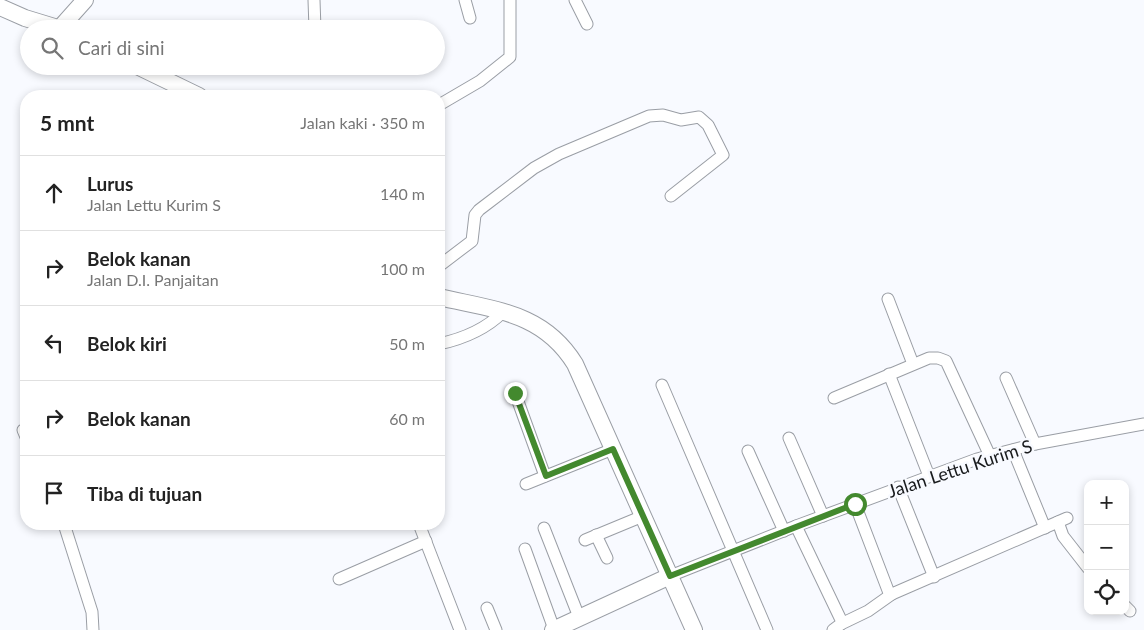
<!DOCTYPE html>
<html lang="id">
<head>
<meta charset="utf-8">
<style>
	:root { --surface:#fff; --page:#f6f6f6; --text:#222; --muted:#767676; --line:#e0e0e0 }
	body { margin:0; font-family:Lato,sans-serif; background:var(--page); color:var(--text) }
	.controls { position:absolute; right:15px; bottom:15px; display:grid; overflow:hidden; border-radius:10px; box-shadow:0 2px 8px #0003 }
	.controls button { width:45px; height:45px; display:grid; place-items:center; padding:0; border:0; border-bottom:1px solid var(--line); background:var(--surface); color:var(--text); font:25px sans-serif }
	.stop { position:absolute; width:15px; height:15px; margin:-11px; border:4px solid #43892e; border-radius:50%; background:#fff }
	.stop.end { background:#43892e; border-color:#fff; box-shadow:0 1px 5px #0008 }
	.list { margin:0; padding:0; list-style:none }
	h2 { display:flex; justify-content:space-between; align-items:center; height:65px; margin:0; padding:0 20px; font-size:21px }
	h2 small { font-size:16px; font-weight:400; color:var(--muted) }
	.list li { display:grid; grid-template-columns:32px 1fr auto; gap:15px; align-items:center; box-sizing:border-box; height:75px; padding:0 20px; border-top:1px solid var(--line) }
	.list b { display:block; font-size:19px; white-space:nowrap }
	.list p { margin:0; font-size:16px; white-space:nowrap; color:var(--muted) }
	.list em { font-size:16px; font-style:normal; color:var(--muted) }
	.icon { flex:none; width:28px; height:28px; fill:none; stroke:currentColor; stroke-width:2; stroke-linecap:round; stroke-linejoin:round }
	.map { position:relative; flex:none; width:1144px; height:630px; overflow:hidden }
	.search { position:absolute; background:var(--surface); box-shadow:0 2px 8px #0003; left:20px; top:20px; width:425px; height:55px; display:flex; align-items:center; gap:12px; box-sizing:border-box; padding:0 18px; border-radius:28px; color:var(--muted); font-size:19px }
	.panel { position:absolute; background:var(--surface); box-shadow:0 2px 8px #0003; left:20px; top:90px; width:425px; height:440px; border-radius:20px }
	.map>svg:first-child { display:block }
</style>
</head>
<body>
<div class="map">
<svg width="1144" height="630" viewBox="0 0 1144 630">
	<rect width="100%" height="100%" fill="#f8faff"/>
	<g fill="none" stroke-linecap="round" stroke-linejoin="round">
		<defs>
			<g id="street">
				<path d="M 314,0 L 315,29"/>
				<path d="M 465,0 L 470,18"/>
				<path d="M 575,0 L 587,24"/>
				<path d="M 439,105 L 480,81 L 510,57 L 510,0"/>
				<path d="M 439,266 L 472,241 L 475,215 L 479,210 L 534,168 L 559,154 L 649,116 L 663,115 L 681,120 L 699,117 L 708,125 L 723,155 L 671,196"/>
				<path d="M 888,299 L 913,364"/>
				<path d="M 439,344 C 462,339 486,329 503,312"/>
				<path d="M 889,374 L 929,476"/>
				<path d="M 1006,378 L 1035,444"/>
				<path d="M 662,385 L 767,630"/>
				<path d="M 515,393 L 545,476"/>
				<path d="M 834,398 L 929,358 L 938,358 L 946,361 L 990,456"/>
				<path d="M 23,430 L 26,437"/>
				<path d="M 789,438 L 823,516"/>
				<path d="M 1013,450 L 1045,528"/>
				<path d="M 748,451 L 784,531"/>
				<path d="M 526,484 L 613,449"/>
				<path d="M 898,487 L 934,577"/>
				<path d="M 855,504 L 889,593 L 892,594 L 1067,518"/>
				<path d="M 1058,522 L 1063,536 L 1088,568"/>
				<path d="M 64,524 L 92,612 L 93,630"/>
				<path d="M 419,524 L 460,630"/>
				<path d="M 796,526 L 841,620 L 841,624 L 833,630"/>
				<path d="M 544,528 L 579,617"/>
				<path d="M 596,535 L 607,558"/>
				<path d="M 585,540 L 643,516"/>
				<path d="M 525,549 L 554,629"/>
				<path d="M 670,576 L 796,526 L 977,459 L 1035,444 L 1144,424"/>
				<path d="M 339,579 L 426,541"/>
				<path d="M 1125,606 L 1130,611"/>
				<path d="M 487,608 L 496,630"/>
				<path d="M 841,624 L 868,611 L 892,594"/>
			</g>
			<g id="secondary">
				<path d="M 0,7 L 25,18 L 61,29"/>
				<path d="M 60,28 L 85,0"/>
				<path d="M 137,66 L 199,96"/>
				<path d="M 439,297 C 494,310 543,312 575,364 L 694,630"/>
				<path d="M 553,630 L 670,576"/>
			</g>
		</defs>
		<use href="#street" stroke="#9a9ea5" stroke-width="13"/>
		<use href="#secondary" stroke="#9a9ea5" stroke-width="18"/>
		<use href="#street" stroke="#fff" stroke-width="11"/>
		<use href="#secondary" stroke="#fff" stroke-width="16"/>
	</g>
	<g fill="none" stroke-linecap="round" stroke-linejoin="round">
		<path stroke="#43892e" stroke-width="6" d="M 515,393 L 546,476 L 613,449 L 670,576 L 855,504"/>
	</g>
	<g text-anchor="middle" stroke-width="5" stroke-linejoin="round" paint-order="stroke">
		<g font-size="18" fill="#181a1c" stroke="#f8faff">
			<text transform="translate(960 469) rotate(-18)" y="6">Jalan Lettu Kurim S</text>
		</g>
	</g>
</svg>
<div class="controls">
<button>+</button>
<button>−</button>
<button><svg class="icon" aria-label="locate" viewBox="0 0 24 24"><circle cx="12" cy="12" r="6"/><path d="M12 2v4M12 18v4M2 12h4M18 12h4"/></svg></button>
</div>
<div class="stop" style="left:855px;top:504px"></div>
<div class="stop end" style="left:515px;top:393px"></div>
<div class="search"><svg class="icon" aria-label="search" viewBox="0 0 24 24"><circle cx="10" cy="10" r="6"/><path d="M15 15l6 6"/></svg>Cari di sini</div>
<section class="panel">
<h2>5 mnt<small>Jalan kaki · 350 m</small></h2>
<ul class="list">
<li><svg class="icon" aria-label="ahead" viewBox="0 0 24 24"><path d="M12 20V5M6 11l6-6 6 6"/></svg><div><b>Lurus</b><p>Jalan Lettu Kurim S</p></div><em>140 m</em></li>
<li><svg class="icon" aria-label="right" viewBox="0 0 24 24"><path d="M7 20v-9h11M14 6l5 5-5 5"/></svg><div><b>Belok kanan</b><p>Jalan D.I. Panjaitan</p></div><em>100 m</em></li>
<li><svg class="icon" aria-label="left" viewBox="0 0 24 24"><path d="M17 20v-9H6M10 6l-5 5 5 5"/></svg><div><b>Belok kiri</b></div><em>50 m</em></li>
<li><svg class="icon" aria-label="right" viewBox="0 0 24 24"><path d="M7 20v-9h11M14 6l5 5-5 5"/></svg><div><b>Belok kanan</b></div><em>60 m</em></li>
<li><svg class="icon" aria-label="arrive" viewBox="0 0 24 24"><path d="M6 21V4h12l-3 4 3 4H6"/></svg><div><b>Tiba di tujuan</b></div></li>
</ul>
</section>
</div>
</body>
</html>
